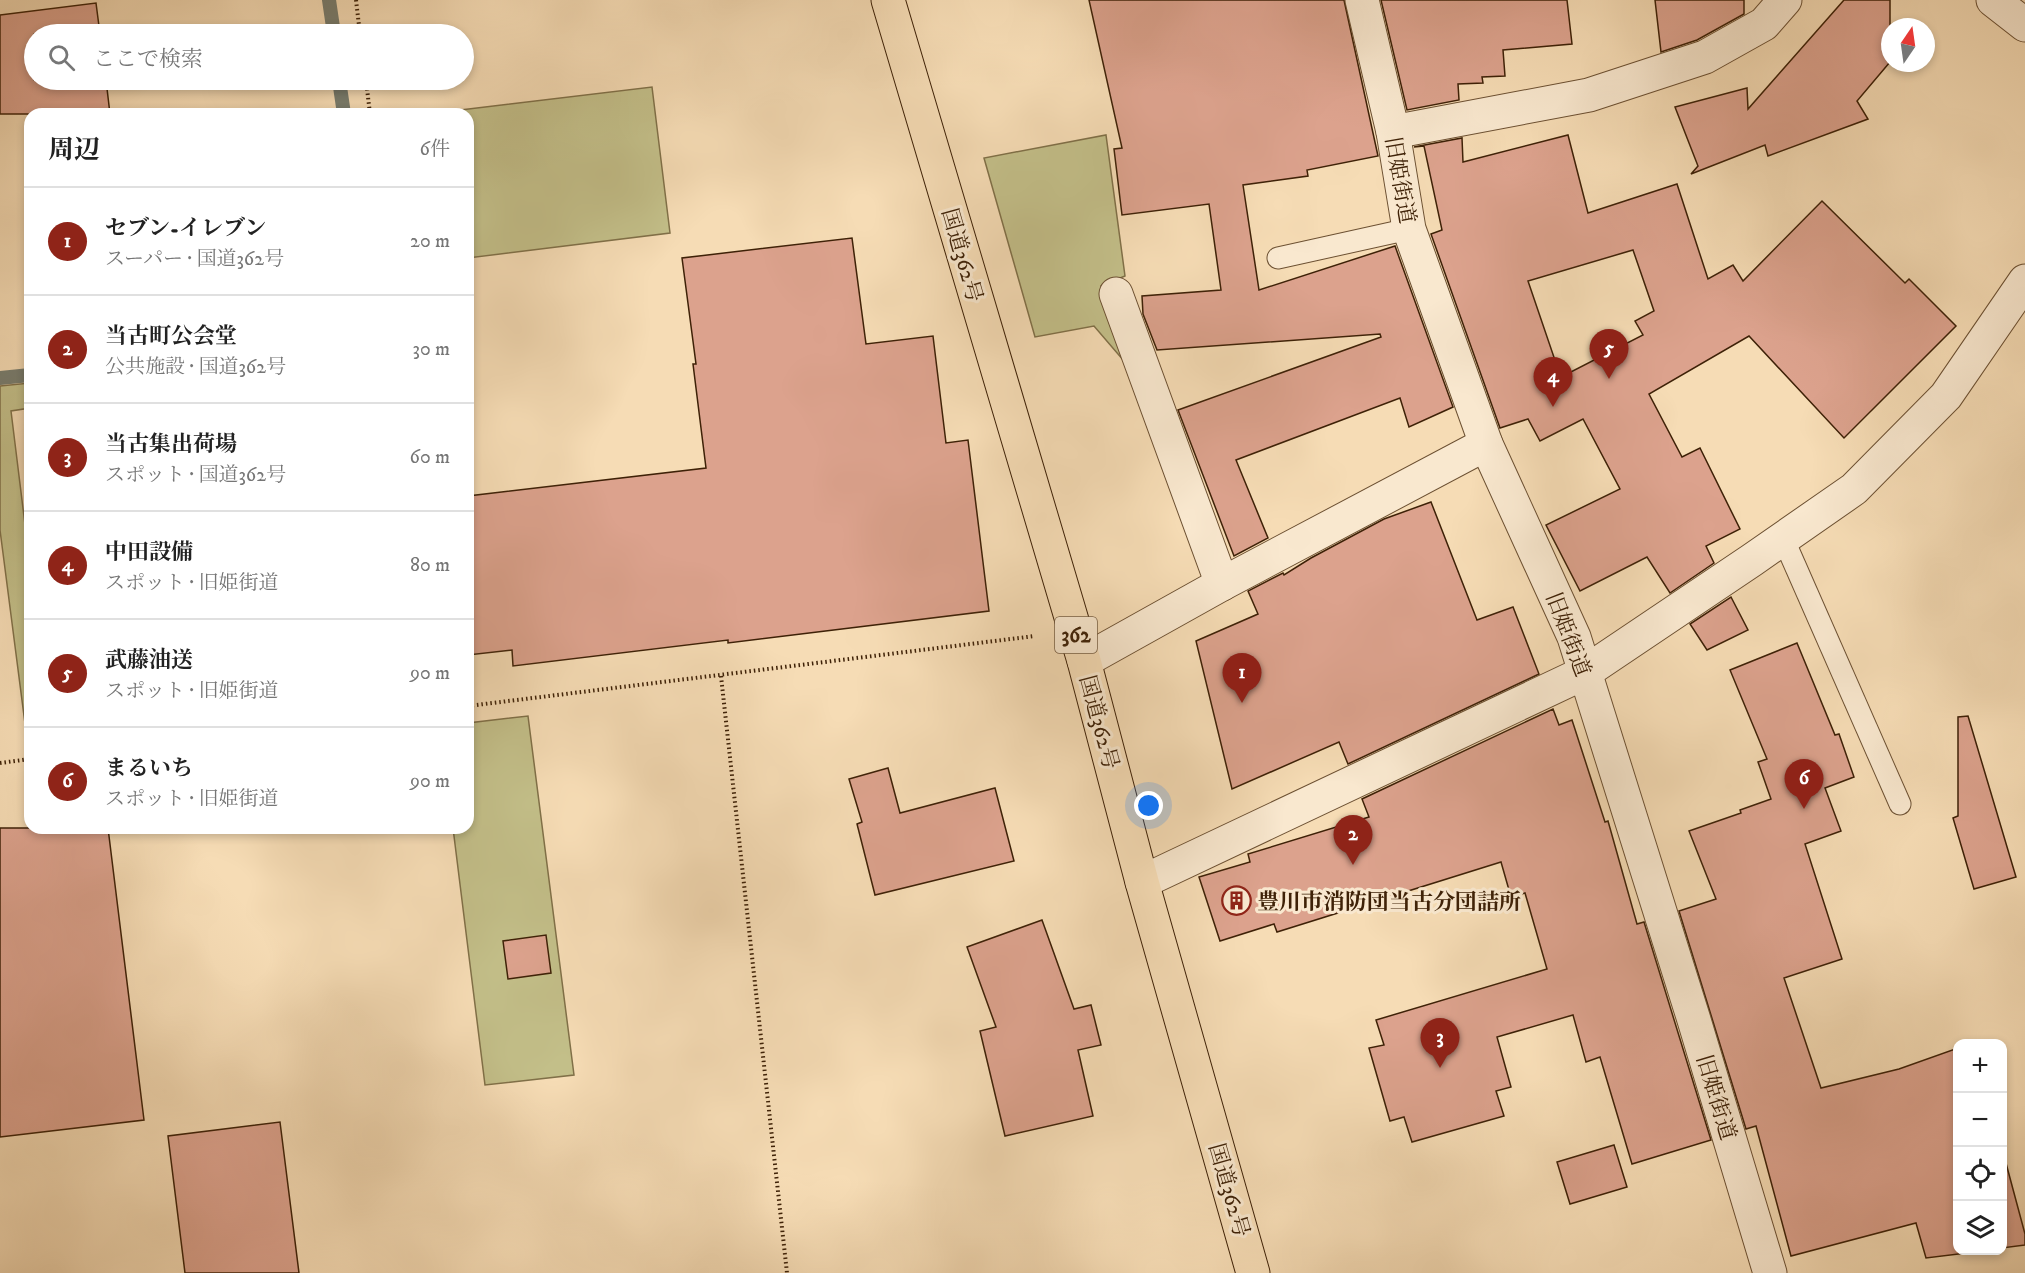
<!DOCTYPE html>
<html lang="ja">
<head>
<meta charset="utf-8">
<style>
	:root { --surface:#fff; --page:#f2f2f2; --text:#222; --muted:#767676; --line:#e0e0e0; --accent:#8f2418 }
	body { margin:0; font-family:"IM FELL DW Pica","Noto Serif JP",serif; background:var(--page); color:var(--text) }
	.controls { position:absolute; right:18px; bottom:18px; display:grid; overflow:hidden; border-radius:12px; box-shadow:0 3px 9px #0003 }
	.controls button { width:54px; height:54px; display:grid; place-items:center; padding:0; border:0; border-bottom:2px solid var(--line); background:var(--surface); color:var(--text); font:30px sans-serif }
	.compass { position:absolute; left:1881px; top:18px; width:54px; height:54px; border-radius:50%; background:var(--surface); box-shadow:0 3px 9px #0003; rotate:13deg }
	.you { position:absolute; left:1149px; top:806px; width:21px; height:21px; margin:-15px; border:4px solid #fff; border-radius:50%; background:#1a73e8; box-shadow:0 0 0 9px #1a73e833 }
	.badge { display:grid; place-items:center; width:39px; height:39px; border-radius:50%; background:var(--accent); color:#fff; font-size:20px; font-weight:700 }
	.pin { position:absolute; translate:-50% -50px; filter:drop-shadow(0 2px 3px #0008) }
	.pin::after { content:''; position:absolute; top:32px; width:21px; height:18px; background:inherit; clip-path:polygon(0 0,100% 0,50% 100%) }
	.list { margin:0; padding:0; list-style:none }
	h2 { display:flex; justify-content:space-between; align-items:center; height:78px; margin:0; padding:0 24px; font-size:26px }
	h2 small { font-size:20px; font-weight:400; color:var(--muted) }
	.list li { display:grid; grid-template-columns:39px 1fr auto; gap:18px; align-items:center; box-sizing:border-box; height:108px; padding:0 24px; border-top:2px solid var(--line) }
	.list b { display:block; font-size:22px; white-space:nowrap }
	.list p { margin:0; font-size:20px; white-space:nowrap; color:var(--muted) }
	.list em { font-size:20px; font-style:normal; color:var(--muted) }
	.icon { flex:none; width:33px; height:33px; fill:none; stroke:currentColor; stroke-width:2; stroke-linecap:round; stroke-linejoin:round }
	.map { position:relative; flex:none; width:2025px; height:1273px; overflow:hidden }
	.search { position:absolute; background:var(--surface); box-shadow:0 3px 9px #0003; left:24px; top:24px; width:450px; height:66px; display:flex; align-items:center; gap:15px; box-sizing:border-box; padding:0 21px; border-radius:33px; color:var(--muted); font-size:22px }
	.panel { position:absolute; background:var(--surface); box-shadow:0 3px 9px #0003; left:24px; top:108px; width:450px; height:726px; border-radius:18px }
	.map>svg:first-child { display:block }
</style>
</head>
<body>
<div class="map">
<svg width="2025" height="1273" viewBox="0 0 2025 1273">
	<rect width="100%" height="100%" fill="#f6dcb5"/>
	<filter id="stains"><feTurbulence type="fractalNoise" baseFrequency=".00333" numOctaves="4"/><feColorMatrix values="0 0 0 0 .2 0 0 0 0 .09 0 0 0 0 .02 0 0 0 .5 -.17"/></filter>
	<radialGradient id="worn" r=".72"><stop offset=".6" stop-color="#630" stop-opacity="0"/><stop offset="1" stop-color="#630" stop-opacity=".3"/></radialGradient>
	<g fill="#c3bf89" stroke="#807048" stroke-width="1.5">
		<path d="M 652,87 L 670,233 L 468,258 L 468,114 L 427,114 Z"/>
		<path d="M 1106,135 L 1125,276 L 1101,286 L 1136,375 L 1094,326 L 1035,337 L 984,158 Z"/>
		<path d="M 30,383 L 30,408 L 11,411 L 30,565 L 30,739 L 27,739 L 0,530 L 0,386 Z"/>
		<path d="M 528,716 L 574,1075 L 485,1085 L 453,828 L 468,828 L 468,723 Z"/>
	</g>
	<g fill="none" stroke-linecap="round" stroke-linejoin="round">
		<g stroke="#787d6f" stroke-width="14">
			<path d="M 329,0 L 334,34"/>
			<path d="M 339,80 L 344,114"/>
			<path d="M 0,378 L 30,375"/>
		</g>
	</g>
	<g fill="#dca28d" stroke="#3e2107" stroke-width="1.5" fill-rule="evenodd">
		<path d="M 1089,0 L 1344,0 L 1378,156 L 1307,170 L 1308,176 L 1243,185 L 1259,290 L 1395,246 L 1453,407 L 1409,427 L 1400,398 L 1236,460 L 1268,538 L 1234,556 L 1178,410 L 1381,337 L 1380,334 L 1157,350 L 1143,314 L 1142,296 L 1221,290 L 1209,204 L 1122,215 L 1114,149 L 1122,148 Z"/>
		<path d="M 1381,0 L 1567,0 L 1572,44 L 1503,50 L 1505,76 L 1482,77 L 1483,83 L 1458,84 L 1459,100 L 1407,110 Z"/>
		<path d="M 1655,0 L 1744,0 L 1744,14 L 1697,40 L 1661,52 Z"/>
		<path d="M 1844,0 L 1890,0 L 1890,62 L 1857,101 L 1868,119 L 1768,156 L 1765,145 L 1691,174 L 1698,166 L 1675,107 L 1747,88 L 1748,109 Z"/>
		<path d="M 96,3 L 100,34 L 34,34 L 34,80 L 106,80 L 110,114 L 0,114 L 0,15 Z"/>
		<path d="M 1568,135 L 1588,213 L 1677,184 L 1708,279 L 1733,265 L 1743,281 L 1822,201 L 1905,283 L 1909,279 L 1956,326 L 1844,438 L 1749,336 L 1649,394 L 1682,457 L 1700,448 L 1740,529 L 1706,546 L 1714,563 L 1670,593 L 1647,557 L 1580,591 L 1546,525 L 1620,489 L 1583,419 L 1540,441 L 1528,419 L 1500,428 L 1431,234 L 1442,230 L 1424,146 L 1414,147 L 1462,138 L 1463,162 ZM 1633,250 L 1654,311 L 1635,321 L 1643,335 L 1567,374 L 1566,372 L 1560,375 L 1528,281 Z"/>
		<path d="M 852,238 L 866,344 L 933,336 L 946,443 L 968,440 L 989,611 L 728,643 L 728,640 L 513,666 L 512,650 L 468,655 L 468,496 L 706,468 L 693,364 L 696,364 L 682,258 Z"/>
		<path d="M 1431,502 L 1477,620 L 1513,607 L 1539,674 L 1348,764 L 1339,742 L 1232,789 L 1196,641 L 1258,614 L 1248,591 L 1283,573 L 1284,575 L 1311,558 L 1384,519 Z"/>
		<path d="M 1731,597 L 1748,630 L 1707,650 L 1690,624 Z"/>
		<path d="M 1797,643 L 1835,735 L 1839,734 L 1854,777 L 1825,788 L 1841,831 L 1805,844 L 1842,959 L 1784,978 L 1821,1088 L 1899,1069 L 1958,1048 L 1958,1251 L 1983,1251 L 1926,1258 L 1916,1223 L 1791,1256 L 1756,1126 L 1746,1129 L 1679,911 L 1716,899 L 1689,831 L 1741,813 L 1740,810 L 1771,799 L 1758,762 L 1767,759 L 1730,670 Z"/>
		<path d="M 1553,709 L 1559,725 L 1572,720 L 1605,822 L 1608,821 L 1637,924 L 1644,922 L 1711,1140 L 1632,1164 L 1600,1057 L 1586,1062 L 1573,1015 L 1497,1037 L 1511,1087 L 1496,1091 L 1504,1116 L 1412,1142 L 1404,1117 L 1390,1121 L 1369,1048 L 1384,1045 L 1376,1020 L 1547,969 L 1525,893 L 1511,897 L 1501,862 L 1277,932 L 1274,924 L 1220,941 L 1199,877 L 1250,862 L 1248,854 L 1369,817 L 1362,799 Z"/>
		<path d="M 1968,716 L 2016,877 L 1974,889 L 1953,818 L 1958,816 L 1958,717 Z"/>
		<path d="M 888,768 L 900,813 L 995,788 L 1014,861 L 875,895 L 857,824 L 862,822 L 849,779 Z"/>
		<path d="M 0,828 L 108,828 L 144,1120 L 0,1137 Z"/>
		<path d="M 1042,920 L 1074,1009 L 1091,1005 L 1101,1045 L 1078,1050 L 1093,1116 L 1005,1136 L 980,1031 L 996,1027 L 967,947 Z"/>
		<path d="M 546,935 L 551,973 L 508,979 L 503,941 Z"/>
		<path d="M 280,1122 L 299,1273 L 185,1273 L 168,1136 Z"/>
		<path d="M 1614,1145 L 1627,1187 L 1570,1204 L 1557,1162 Z"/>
		<path d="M 2003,1152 L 2025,1234 L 2025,1245 L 2002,1248 Z"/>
	</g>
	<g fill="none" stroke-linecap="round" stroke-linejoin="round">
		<defs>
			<g id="lane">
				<path d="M 1278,258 L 1409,229"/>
				<path d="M 1783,538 L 1900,804"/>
			</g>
			<g id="street">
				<path d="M 1362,0 L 1393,132 L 1409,229 L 1486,444 L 1574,637 L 1694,1020 L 1770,1273"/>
				<path d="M 1993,0 L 2025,25"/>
				<path d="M 1393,132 L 1589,95 L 1705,57 L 1764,24 L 1785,0"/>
				<path d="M 1116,294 L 1222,584"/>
				<path d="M 1084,661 L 1222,584 L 1486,444"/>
				<path d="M 1142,882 L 1584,673 L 1752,560 L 1854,489 L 1946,396 L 2025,281"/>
			</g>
			<path id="highway" d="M 888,0 L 1084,661 L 1142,882 L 1253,1273"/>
		</defs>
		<use href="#lane" stroke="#6c5032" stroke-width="23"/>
		<use href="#street" stroke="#6c5032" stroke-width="35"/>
		<use href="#highway" stroke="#3e2107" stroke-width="35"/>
		<g stroke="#3e2107" stroke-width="4" stroke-dasharray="1.5 3" stroke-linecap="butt">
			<path d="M 356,0 L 360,34"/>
			<path d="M 366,80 L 370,114"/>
			<path d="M 721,676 L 787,1273"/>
			<path d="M 468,706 L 1035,636"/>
			<path d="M 0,763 L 30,759"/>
		</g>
		<use href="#lane" stroke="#f9e8cf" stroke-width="21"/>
		<use href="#street" stroke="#f9e8cf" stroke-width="33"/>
		<use href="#highway" stroke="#f6dcb5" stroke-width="33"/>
	</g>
	<defs>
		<symbol id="building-ring" viewBox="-11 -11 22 22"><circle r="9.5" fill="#f9e8cf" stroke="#8f2418" stroke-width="1.5"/><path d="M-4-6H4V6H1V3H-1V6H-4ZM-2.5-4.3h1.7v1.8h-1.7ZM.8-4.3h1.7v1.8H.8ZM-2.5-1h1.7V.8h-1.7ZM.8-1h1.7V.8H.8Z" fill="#8f2418"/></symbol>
	</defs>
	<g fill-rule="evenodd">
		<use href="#building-ring" x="1220" y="884" width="33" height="33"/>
	</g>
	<g text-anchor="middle" stroke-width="6" stroke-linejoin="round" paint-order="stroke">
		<rect fill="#f9e8cf" stroke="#765d43" stroke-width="1.5" x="1055" y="617" width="42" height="36" rx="4.5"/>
		<g font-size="21" font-weight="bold" fill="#3e2107">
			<text x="1076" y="642">362</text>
		</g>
		<g font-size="22" fill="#3e2107" stroke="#f9e8cf">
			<text transform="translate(1401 180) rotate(80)" y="8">旧姫街道</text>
			<text transform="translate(963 255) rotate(74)" y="8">国道362号</text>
			<text transform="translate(1569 634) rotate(69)" y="8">旧姫街道</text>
			<text transform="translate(1100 722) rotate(75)" y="8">国道362号</text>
			<text transform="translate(1717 1097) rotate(73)" y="8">旧姫街道</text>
			<text transform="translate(1230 1190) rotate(74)" y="8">国道362号</text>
		</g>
		<g font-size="22" font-weight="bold" fill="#3e2107" stroke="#f9e8cf" text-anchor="start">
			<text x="1257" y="909">豊川市消防団当古分団詰所</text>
		</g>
	</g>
	<rect width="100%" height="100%" filter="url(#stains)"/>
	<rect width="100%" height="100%" fill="url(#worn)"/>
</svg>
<div class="controls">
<button>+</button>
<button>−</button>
<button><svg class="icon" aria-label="locate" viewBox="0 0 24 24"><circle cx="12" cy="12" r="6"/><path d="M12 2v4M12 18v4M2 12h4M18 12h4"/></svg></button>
<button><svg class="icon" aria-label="layers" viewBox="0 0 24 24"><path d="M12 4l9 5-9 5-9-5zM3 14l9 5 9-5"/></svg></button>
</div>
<svg class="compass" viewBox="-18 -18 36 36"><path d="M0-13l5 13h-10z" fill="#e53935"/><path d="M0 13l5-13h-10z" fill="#767676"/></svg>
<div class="you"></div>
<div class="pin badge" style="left:1242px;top:703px">1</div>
<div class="pin badge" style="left:1353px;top:865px">2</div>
<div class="pin badge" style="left:1440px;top:1068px">3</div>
<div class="pin badge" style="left:1553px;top:407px">4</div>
<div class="pin badge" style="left:1609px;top:379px">5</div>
<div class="pin badge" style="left:1804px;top:809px">6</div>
<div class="search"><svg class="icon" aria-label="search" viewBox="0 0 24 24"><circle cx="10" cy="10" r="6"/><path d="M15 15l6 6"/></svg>ここで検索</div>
<section class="panel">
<h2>周辺<small>6件</small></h2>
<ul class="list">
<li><span class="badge">1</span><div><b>セブン-イレブン</b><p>スーパー · 国道362号</p></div><em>20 m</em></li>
<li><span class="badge">2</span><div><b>当古町公会堂</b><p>公共施設 · 国道362号</p></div><em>30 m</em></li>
<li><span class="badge">3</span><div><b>当古集出荷場</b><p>スポット · 国道362号</p></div><em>60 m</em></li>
<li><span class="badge">4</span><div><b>中田設備</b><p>スポット · 旧姫街道</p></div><em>80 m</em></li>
<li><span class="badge">5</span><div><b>武藤油送</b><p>スポット · 旧姫街道</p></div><em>90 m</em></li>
<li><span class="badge">6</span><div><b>まるいち</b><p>スポット · 旧姫街道</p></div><em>90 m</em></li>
</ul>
</section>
</div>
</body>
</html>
